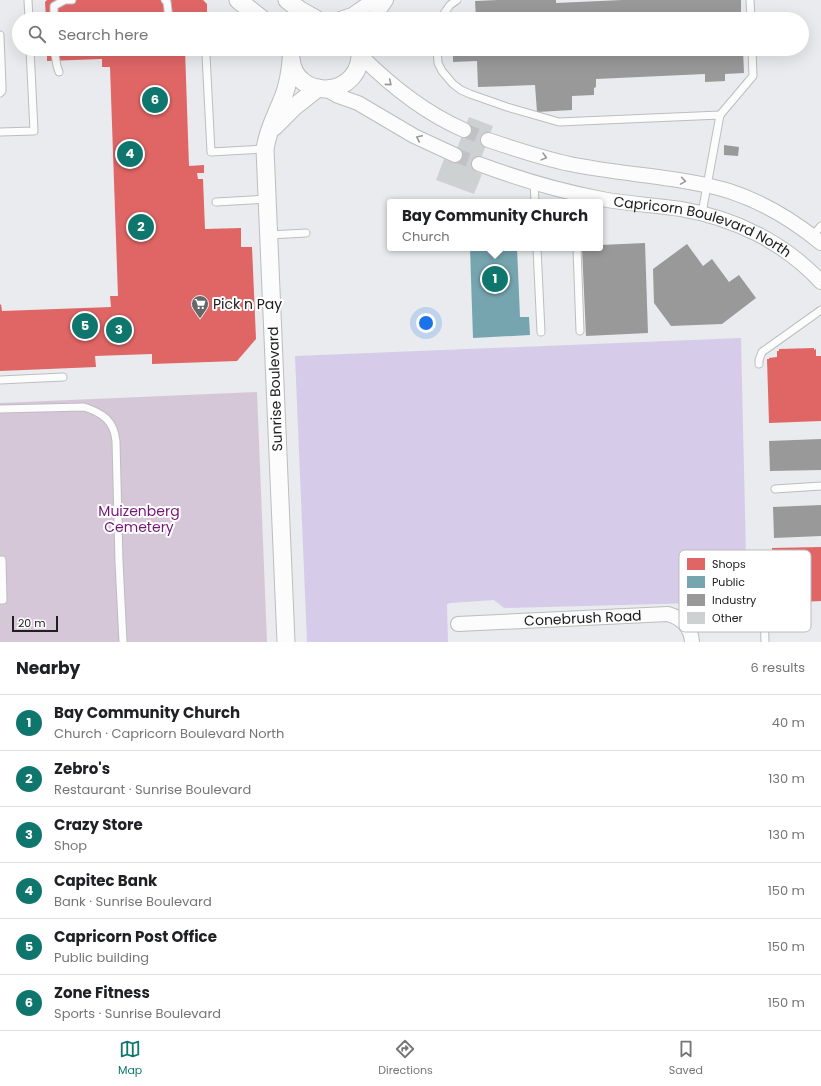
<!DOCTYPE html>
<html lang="en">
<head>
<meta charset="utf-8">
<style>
	:root { --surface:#fff; --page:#f2f2f2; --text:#202124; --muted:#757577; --line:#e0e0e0; --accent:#0f766e }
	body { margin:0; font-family:Poppins,sans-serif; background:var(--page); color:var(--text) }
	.scale { position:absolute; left:12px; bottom:10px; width:46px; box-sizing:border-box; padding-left:4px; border:2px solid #202020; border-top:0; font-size:11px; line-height:14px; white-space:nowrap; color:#202020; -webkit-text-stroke:3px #fff; paint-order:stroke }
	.you { position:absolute; left:426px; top:323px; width:14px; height:14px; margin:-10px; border:3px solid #fff; border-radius:50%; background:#1a73e8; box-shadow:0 0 0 6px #1a73e833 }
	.badge { display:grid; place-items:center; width:26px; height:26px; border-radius:50%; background:var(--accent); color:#fff; font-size:13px; font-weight:700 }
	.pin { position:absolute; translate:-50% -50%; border:2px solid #fff; box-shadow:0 1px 4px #0006 }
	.popup { position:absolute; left:387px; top:199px; width:216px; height:52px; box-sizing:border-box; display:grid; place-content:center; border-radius:4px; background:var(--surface); filter:drop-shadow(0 1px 3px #0005); font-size:13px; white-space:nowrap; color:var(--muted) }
	.popup b { font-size:15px; color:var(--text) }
	.popup::after { content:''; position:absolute; left:50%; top:100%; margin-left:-8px; border:8px solid transparent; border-top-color:var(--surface) }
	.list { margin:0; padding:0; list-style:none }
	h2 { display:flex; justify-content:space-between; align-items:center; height:52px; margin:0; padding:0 16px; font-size:17px }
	h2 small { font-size:13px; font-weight:400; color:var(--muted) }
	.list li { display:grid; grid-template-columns:26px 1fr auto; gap:12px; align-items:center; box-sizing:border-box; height:56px; padding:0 16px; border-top:1px solid var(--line) }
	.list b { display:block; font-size:15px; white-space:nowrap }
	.list p { margin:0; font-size:13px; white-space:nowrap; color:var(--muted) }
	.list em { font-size:13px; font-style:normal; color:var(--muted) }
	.icon { flex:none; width:22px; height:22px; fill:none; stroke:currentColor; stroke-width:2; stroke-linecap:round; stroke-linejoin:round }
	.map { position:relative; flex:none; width:821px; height:642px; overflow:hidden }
	.search { position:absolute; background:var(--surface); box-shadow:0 4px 16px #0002; left:12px; right:12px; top:12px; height:44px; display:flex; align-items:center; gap:10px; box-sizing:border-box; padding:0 14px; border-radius:22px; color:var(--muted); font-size:15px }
	.sheet { height:388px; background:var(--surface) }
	nav { display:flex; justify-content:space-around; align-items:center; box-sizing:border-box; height:56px; border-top:1px solid var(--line); background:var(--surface); font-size:11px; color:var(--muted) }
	nav a { display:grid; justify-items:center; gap:2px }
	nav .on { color:var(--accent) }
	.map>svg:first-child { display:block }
</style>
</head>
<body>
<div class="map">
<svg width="821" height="642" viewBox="0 0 821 642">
	<rect width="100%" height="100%" fill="#e9ebee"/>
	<path fill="#d6cce9" d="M 741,338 L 747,600 L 698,603 L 504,608 L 494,600 L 451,603 L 447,604 L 448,642 L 307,642 L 295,356 Z"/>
	<path fill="#d6c7d8" d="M 257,392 L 267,642 L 0,642 L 0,403 Z"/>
	<g fill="#e06666">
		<path d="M 47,0 L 203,0 L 207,4 L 207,12 L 206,12 L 206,19 L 46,19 L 45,2 Z"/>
		<path d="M 47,49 L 185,49 L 189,166 L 204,165 L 204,173 L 197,173 L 198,179 L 203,179 L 205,229 L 241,228 L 241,247 L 252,247 L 256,339 L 237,361 L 152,364 L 152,354 L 95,356 L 96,367 L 0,371 L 0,305 L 1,304 L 2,311 L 111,307 L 110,296 L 118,296 L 110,67 L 102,67 L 102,59 L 47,61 Z"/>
		<path d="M 814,348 L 814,350 L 816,349 L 816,356 L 821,356 L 821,421 L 769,423 L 767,359 L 769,359 L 769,358 L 777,357 L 777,351 L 779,351 L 779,349 Z"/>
		<path d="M 821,547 L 821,601 L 798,602 L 798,599 L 795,599 L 796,613 L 775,614 L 772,548 Z"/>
	</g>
	<path fill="#76a5af" d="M 470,248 L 517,248 L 520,317 L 529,317 L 530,335 L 473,338 Z"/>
	<g fill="#999">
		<path d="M 498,0 L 556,0 L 556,3 L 622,0 L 741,0 L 741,19 L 476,19 L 475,1 Z"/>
		<path d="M 453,49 L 743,49 L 744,73 L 725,74 L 725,81 L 705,82 L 705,74 L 596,79 L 596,87 L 594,88 L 594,95 L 572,96 L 572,110 L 537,112 L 535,85 L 478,87 L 477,61 L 453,62 Z"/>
		<path d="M 724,145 L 739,147 L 738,156 L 724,155 Z"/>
		<path d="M 645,243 L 648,333 L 586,336 L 582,248 L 600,248 L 600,245 Z"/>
		<path d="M 687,244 L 703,266 L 712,259 L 729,282 L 739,275 L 756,298 L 722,324 L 671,326 L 654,303 L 653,269 Z"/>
		<path d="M 821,439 L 821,470 L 770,471 L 769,441 Z"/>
		<path d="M 821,505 L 821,536 L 774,538 L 773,507 Z"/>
	</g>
	<path fill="#ced1d2" d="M 469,117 L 493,126 L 476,172 L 482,174 L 474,194 L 436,180 L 444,159 L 452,162 Z"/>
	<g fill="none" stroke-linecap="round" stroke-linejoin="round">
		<g stroke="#c1c2c5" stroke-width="14" stroke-dasharray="14 7" stroke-linecap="butt">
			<path d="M 464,130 L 488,140"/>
			<path d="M 455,155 L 479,164"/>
		</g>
		<defs>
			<g id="service">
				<path d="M 28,0 L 29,19"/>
				<path d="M 165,0 L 167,2 L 169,19"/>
				<path d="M 750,0 L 751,19"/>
				<path d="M 54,19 L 54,6 L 65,0 L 72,0"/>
				<path d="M 440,19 L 450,5 L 457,0"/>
				<path d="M 0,35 L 2,87 L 2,91 L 0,93"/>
				<path d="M 54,49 L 57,66 L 59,72"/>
				<path d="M 437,49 L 438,63 L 442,71 L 453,84 L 461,90 L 470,94 L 507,107 L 559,122 L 720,115"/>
				<path d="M 206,55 L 211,152 L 265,149"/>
				<path d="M 0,132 L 34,131 L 30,49"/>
				<path d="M 534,182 L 535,202"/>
				<path d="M 216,202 L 267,199"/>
				<path d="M 702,213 L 720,115 L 753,76 L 752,49"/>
				<path d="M 269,235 L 306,233"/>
				<path d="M 812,236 L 821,226"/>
				<path d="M 537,248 L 541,332"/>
				<path d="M 577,248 L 580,331"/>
				<path d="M 759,364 L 759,360 L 762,352 L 821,310"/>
				<path d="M 0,380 L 63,377"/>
				<path d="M 0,409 L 84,407 C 103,413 114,421 116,441 L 119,562 L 123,642"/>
				<path d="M 775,489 L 821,486"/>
				<path d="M 0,560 L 2,560 L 3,600 L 0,600"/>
				<path d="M 764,609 L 765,642"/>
			</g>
			<g id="minor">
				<path d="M 340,19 L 352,15 L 374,0"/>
				<path d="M 373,19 L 386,0"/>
				<path d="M 361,56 C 391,86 425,113 464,130"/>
				<path d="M 326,89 L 338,96 L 358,103 L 414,136 L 455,155"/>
				<path d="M 488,140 C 515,149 542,158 570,164 C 604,171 638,174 672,179 C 691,182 710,185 729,191 C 763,202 793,220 821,243"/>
				<path id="s1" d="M 479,164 C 519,179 560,191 602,199 C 628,204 655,205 681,209 C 734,218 784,242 821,282"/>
				<path id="s2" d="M 458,624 L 668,614 C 682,618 691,627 692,642"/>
			</g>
			<g id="tertiary">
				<path d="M 238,0 L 262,19"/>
				<path d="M 287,0 L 300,10 L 316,19"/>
				<path d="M 291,58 C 294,102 364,99 360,49"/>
				<path d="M 274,127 L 294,107 L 318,88"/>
				<path d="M 286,642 L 265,149 C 268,128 277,114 284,95 C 288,84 290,72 291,61"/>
			</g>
		</defs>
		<use href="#service" stroke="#bcbdbe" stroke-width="9"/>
		<use href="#minor" stroke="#bcbdbe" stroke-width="16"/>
		<use href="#tertiary" stroke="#bcbdbe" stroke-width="19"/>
		<use href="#service" stroke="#fcfcfc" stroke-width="7"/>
		<use href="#minor" stroke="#fcfcfc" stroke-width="14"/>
		<use href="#tertiary" stroke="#fcfcfc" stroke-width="17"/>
	</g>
	<defs><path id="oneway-chevron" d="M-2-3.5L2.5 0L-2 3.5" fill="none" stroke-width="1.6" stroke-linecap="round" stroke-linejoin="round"/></defs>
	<g stroke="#999">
		<use href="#oneway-chevron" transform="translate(389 83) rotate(40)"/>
		<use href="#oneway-chevron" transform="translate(419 138) rotate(-155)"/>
		<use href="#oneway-chevron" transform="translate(544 157) rotate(15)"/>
		<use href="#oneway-chevron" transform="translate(683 181) rotate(9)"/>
	</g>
	<defs>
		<symbol id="supermarket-pin" viewBox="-11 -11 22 30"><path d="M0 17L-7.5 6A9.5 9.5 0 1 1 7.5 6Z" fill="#666768" stroke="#fff"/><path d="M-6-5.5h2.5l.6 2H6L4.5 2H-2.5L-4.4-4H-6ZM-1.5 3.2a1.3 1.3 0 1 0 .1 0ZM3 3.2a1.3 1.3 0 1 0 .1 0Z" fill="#fff"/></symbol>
	</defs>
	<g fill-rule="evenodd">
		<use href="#supermarket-pin" x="190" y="294" width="20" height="27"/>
	</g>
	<g text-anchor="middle" stroke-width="4" stroke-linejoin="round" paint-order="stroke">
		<g font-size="14" fill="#202020" stroke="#fff">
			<text dy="5" stroke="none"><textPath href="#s1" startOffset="233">Capricorn Boulevard North</textPath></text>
			<text transform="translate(275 389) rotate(-92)" y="5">Sunrise Boulevard</text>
			<text dy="5" stroke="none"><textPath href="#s2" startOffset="125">Conebrush Road</textPath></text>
		</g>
		<g font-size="14" fill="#202020" stroke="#fff" text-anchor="start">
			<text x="213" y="309">Pick n Pay</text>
		</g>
		<g font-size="14" fill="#731577" stroke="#fff">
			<text x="139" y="516">Muizenberg<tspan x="139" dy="16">Cemetery</tspan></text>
		</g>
	</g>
	<rect x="679" y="550" width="132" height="82" rx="6" fill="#fff" stroke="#bcbcbc" stroke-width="1"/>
	<rect x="687" y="558" width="18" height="12" fill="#e06666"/>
	<rect x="687" y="576" width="18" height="12" fill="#76a5af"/>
	<rect x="687" y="594" width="18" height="12" fill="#999"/>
	<rect x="687" y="612" width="18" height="12" fill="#ced1d2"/>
	<g font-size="11" fill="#202020">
		<text x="712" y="568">Shops</text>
		<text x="712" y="586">Public</text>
		<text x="712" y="604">Industry</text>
		<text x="712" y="622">Other</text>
	</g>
</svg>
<div class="scale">20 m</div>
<div class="you"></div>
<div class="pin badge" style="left:495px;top:279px">1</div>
<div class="popup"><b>Bay Community Church</b>Church</div>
<div class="pin badge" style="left:141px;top:227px">2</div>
<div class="pin badge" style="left:119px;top:330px">3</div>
<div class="pin badge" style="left:130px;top:154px">4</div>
<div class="pin badge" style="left:85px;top:326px">5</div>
<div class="pin badge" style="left:155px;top:100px">6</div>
<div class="search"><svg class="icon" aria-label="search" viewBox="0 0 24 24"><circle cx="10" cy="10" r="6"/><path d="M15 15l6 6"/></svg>Search here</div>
</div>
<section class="sheet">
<h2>Nearby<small>6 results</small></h2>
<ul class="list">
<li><span class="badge">1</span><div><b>Bay Community Church</b><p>Church · Capricorn Boulevard North</p></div><em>40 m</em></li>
<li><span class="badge">2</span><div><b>Zebro's</b><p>Restaurant · Sunrise Boulevard</p></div><em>130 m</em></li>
<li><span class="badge">3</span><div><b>Crazy Store</b><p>Shop</p></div><em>130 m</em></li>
<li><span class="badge">4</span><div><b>Capitec Bank</b><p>Bank · Sunrise Boulevard</p></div><em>150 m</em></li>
<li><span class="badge">5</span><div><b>Capricorn Post Office</b><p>Public building</p></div><em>150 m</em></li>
<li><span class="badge">6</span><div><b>Zone Fitness</b><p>Sports · Sunrise Boulevard</p></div><em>150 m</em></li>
</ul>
</section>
<nav>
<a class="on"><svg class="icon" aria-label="map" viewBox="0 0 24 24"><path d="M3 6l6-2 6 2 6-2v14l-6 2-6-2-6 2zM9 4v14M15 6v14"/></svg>Map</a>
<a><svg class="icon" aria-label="directions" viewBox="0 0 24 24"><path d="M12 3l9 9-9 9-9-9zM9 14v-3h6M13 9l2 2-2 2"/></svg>Directions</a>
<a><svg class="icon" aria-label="saved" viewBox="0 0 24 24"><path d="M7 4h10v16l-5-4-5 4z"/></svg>Saved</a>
</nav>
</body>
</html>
